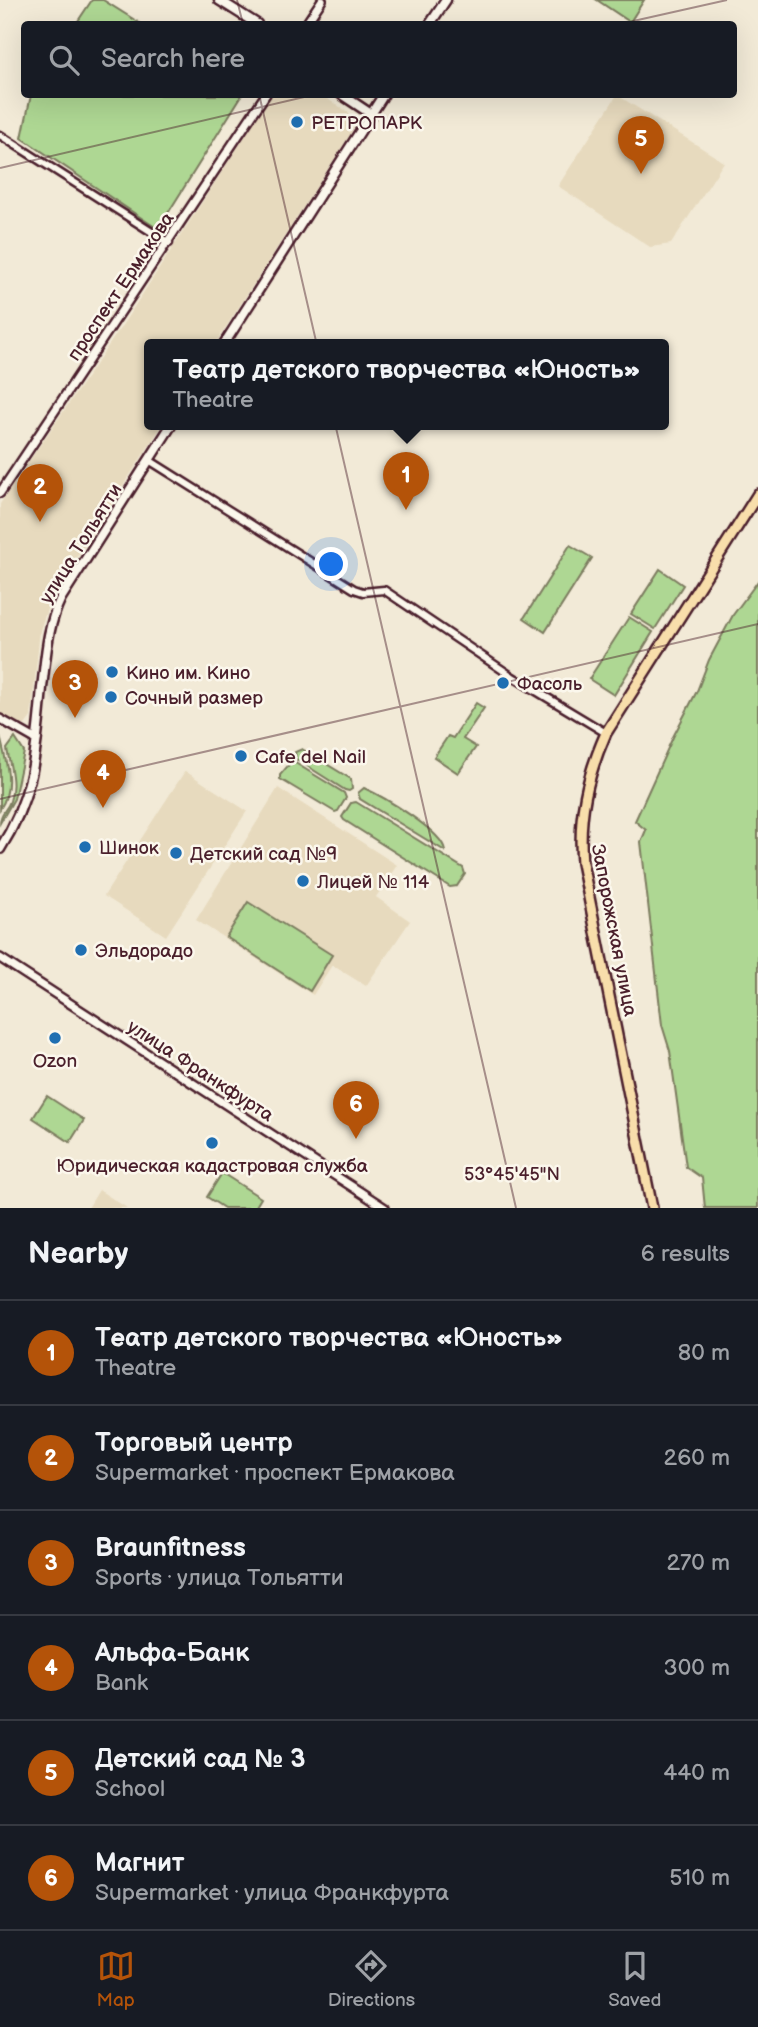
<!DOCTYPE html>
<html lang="en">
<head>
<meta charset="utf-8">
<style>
	:root { --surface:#171b24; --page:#242831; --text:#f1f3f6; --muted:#9ea1a6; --line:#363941; --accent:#b45309 }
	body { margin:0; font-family:"Balsamiq Sans",sans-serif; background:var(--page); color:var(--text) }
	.you { position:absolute; left:332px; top:565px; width:24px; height:24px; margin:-18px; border:5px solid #fff; border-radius:50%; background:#1a73e8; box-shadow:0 0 0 10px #1a73e833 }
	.badge { display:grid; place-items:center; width:46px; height:46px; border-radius:50%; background:var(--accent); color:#fff; font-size:23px; font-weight:700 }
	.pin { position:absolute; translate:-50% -58px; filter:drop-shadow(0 2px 4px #0008) }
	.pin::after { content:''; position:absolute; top:37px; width:24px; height:21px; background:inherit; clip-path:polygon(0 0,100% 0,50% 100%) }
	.popup { position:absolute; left:144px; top:339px; width:525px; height:91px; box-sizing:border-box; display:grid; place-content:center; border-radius:7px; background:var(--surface); filter:drop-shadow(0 2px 5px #0005); font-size:23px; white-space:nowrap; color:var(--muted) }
	.popup b { font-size:26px; color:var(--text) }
	.popup::after { content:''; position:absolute; left:50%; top:100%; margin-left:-14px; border:14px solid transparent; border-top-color:var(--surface) }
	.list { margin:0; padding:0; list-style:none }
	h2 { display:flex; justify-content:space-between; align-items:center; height:91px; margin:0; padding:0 28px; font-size:30px }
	h2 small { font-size:23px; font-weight:400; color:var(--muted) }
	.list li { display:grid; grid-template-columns:46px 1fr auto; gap:21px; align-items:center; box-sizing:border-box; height:105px; padding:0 28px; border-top:2px solid var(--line) }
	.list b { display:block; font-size:26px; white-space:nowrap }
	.list p { margin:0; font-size:23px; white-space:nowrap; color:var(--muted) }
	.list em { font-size:23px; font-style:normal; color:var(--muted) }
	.icon { flex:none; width:38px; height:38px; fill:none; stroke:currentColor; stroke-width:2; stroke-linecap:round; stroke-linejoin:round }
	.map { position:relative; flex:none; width:758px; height:1208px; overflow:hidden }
	.search { position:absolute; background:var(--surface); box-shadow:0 7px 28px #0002; left:21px; right:21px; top:21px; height:77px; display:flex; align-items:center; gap:18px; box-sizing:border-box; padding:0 24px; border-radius:7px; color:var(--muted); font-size:26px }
	.sheet { height:721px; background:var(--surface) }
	nav { display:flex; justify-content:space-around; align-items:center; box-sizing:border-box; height:98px; border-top:2px solid var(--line); background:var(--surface); font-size:19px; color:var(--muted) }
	nav a { display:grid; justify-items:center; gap:4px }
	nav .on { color:var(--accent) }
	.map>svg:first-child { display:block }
</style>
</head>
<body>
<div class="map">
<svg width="758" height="1208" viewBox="0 0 758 1208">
	<rect width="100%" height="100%" fill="#f2ead7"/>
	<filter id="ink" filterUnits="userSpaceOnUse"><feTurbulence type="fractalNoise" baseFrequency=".0143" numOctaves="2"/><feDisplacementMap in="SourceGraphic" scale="14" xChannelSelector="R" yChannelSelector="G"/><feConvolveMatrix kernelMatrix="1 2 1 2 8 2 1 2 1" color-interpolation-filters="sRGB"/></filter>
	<g filter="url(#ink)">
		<g fill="#e7dabe">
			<path d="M 272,95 L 321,95 L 348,112 L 353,125 L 351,133 L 215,344 L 149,344 L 149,424 L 163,424 L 51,597 L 40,630 L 31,717 L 25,725 L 13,724 L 0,715 L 0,504 L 121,327 Z"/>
			<path d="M 617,95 L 724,162 L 671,244 L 650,247 L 558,186 Z"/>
			<path d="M 185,771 L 247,811 L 166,936 L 104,896 Z"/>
			<path d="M 278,788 L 397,865 L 376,897 L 410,921 L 366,986 L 332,965 L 313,995 L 196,920 Z"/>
			<path d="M 99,1190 L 127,1208 L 88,1208 Z"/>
		</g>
		<g fill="#aed793" stroke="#7c7b5f" stroke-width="2">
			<path d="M 92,0 L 103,0 L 141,24 L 76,24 Z"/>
			<path d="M 597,0 L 644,0 L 630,22 Z"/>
			<path d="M 31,95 L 31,94 L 242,95 L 158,229 L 22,138 Z"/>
			<path d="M 570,545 L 592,558 L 545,632 L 524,618 Z"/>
			<path d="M 660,569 L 683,585 L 655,629 L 631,614 Z"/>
			<path d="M 758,581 L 758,1208 L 705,1208 L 702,1178 L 686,1167 L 670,1051 L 662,1025 L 641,842 L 646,830 L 635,821 L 673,737 L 697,691 L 709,660 L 733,615 Z"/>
			<path d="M 629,617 L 653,632 L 614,695 L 589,679 Z"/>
			<path d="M 476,703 L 484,708 L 463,739 L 476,747 L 458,773 L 434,757 L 448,736 L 453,738 Z"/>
			<path d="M 0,736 C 6,762 15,786 0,809 Z"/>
			<path d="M 15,738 L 24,752 L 14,799 L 0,823 C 0,813 7,810 10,801 C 16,784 10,766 7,749 Z"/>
			<path d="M 302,749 L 351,779 L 352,789 L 349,791 L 345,790 L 296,759 L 295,752 Z"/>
			<path d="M 292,761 L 344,793 L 346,798 L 338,811 L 335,812 L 280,779 L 280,775 Z"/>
			<path d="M 364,788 C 382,796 444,832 445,851 L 360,799 L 358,793 Z"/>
			<path d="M 356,802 L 463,868 L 465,874 L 457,886 L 450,887 L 344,820 L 342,817 L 351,803 Z"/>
			<path d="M 248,902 L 332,955 L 310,991 L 226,937 Z"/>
			<path d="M 47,1096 L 84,1120 L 70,1142 L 33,1118 Z"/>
			<path d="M 222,1173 L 261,1198 L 255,1208 L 224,1208 L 207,1197 Z"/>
		</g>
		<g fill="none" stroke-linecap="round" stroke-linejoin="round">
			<defs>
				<g id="minor">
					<path d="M 0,135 L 169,243"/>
					<path d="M 149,460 L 354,589 L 363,592 L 384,590 L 513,677 L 606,733"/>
				</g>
				<g id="tertiary">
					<path d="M 306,24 L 322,0"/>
					<path d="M 0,493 L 266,94"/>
					<path d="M 0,719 L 37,740"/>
					<path d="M 0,958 L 385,1208"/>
				</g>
				<g id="secondary">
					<path d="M 219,0 L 257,24"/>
					<path d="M 430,24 L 446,0"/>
					<path d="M 341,94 L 371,114"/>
					<path d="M 224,344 L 384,94"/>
					<path d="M 0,849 C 35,794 36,750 42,688 C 46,656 47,627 61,598 L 172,424"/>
				</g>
				<path id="primary" d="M 652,1208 L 582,863 C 578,816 587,776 606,733 L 758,494"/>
			</defs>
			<use href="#minor" stroke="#4a1f2b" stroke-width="11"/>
			<use href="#tertiary" stroke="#4a1f2b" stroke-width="12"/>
			<use href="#secondary" stroke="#4a1f2b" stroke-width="13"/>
			<use href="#primary" stroke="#4a1f2b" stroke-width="14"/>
			<use href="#minor" stroke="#fbf7ec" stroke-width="6"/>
			<use href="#tertiary" stroke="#fbf7ec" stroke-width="7"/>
			<use href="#secondary" stroke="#fbf7ec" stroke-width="8"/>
			<use href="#primary" stroke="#f8deab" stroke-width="9"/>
		</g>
	</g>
	<path fill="none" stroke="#4a1f2b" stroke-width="2" stroke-opacity="0.45" d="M 237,0 L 243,24M 620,24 L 727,0M 259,94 L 516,1208M 0,168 L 317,94M 0,799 L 758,624"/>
	<g fill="#1f6fb2" stroke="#fbf7ec" stroke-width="2.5">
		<circle cx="297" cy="122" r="7"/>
		<circle cx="112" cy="672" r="7"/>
		<circle cx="503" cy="683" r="7"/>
		<circle cx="111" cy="697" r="7"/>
		<circle cx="241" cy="756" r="7"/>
		<circle cx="85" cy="847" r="7"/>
		<circle cx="176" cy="853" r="7"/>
		<circle cx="303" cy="881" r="7"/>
		<circle cx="81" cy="950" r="7"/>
		<circle cx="55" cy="1038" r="7"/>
		<circle cx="212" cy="1143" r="7"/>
	</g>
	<g text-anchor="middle" stroke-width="5" stroke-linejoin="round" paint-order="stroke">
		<g font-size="19" fill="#4a1f2b" stroke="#fbf7ec" text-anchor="start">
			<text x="311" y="129">РЕТРОПАРК</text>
			<text x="126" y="679">Кино им. Кино</text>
			<text x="517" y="690">Фасоль</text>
			<text x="125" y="704">Сочный размер</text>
			<text x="255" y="763">Cafe del Nail</text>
			<text x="99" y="854">Шинок</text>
			<text x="190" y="860">Детский сад №9</text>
			<text x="317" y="888">Лицей № 114</text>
			<text x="95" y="957">Эльдорадо</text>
			<text x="55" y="1067" text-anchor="middle">Ozon</text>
			<text x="212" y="1172" text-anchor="middle">Юридическая кадастровая служба</text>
		</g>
		<g font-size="19" fill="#4a1f2b" stroke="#fbf7ec">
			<text transform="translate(120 286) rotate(-56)" y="7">проспект Ермакова</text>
			<text transform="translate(80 543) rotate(-58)" y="7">улица Тольятти</text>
			<text transform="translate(615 930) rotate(79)" y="7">Запорожская улица</text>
			<text transform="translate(201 1070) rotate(33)" y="7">улица Франкфурта</text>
		</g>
	</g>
	<g font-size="18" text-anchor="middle" fill="#4a1f2b" stroke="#fbf7ec" stroke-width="5" stroke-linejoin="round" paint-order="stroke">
		<text x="512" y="1180">53°45'45"N</text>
	</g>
</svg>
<div class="you"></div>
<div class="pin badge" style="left:406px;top:510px">1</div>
<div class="popup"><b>Театр детского творчества «Юность»</b>Theatre</div>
<div class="pin badge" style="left:40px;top:522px">2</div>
<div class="pin badge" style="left:75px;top:718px">3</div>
<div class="pin badge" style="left:103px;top:808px">4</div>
<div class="pin badge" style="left:641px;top:174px">5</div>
<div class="pin badge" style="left:356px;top:1139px">6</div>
<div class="search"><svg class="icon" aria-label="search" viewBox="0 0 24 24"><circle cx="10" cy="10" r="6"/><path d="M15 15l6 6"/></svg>Search here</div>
</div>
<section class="sheet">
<h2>Nearby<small>6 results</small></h2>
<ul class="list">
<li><span class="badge">1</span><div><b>Театр детского творчества «Юность»</b><p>Theatre</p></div><em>80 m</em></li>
<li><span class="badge">2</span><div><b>Торговый центр</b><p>Supermarket · проспект Ермакова</p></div><em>260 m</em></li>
<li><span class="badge">3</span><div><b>Braunfitness</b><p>Sports · улица Тольятти</p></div><em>270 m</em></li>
<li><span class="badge">4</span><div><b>Альфа-Банк</b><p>Bank</p></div><em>300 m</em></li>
<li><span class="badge">5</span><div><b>Детский сад № 3</b><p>School</p></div><em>440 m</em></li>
<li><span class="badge">6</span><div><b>Магнит</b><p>Supermarket · улица Франкфурта</p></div><em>510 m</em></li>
</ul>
</section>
<nav>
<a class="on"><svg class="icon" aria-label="map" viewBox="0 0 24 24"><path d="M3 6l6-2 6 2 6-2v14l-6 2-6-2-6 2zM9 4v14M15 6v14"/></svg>Map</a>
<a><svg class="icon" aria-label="directions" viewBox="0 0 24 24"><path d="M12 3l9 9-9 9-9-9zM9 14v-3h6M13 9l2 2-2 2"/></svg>Directions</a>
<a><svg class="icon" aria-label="saved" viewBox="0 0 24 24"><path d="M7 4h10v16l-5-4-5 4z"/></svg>Saved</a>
</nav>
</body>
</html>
